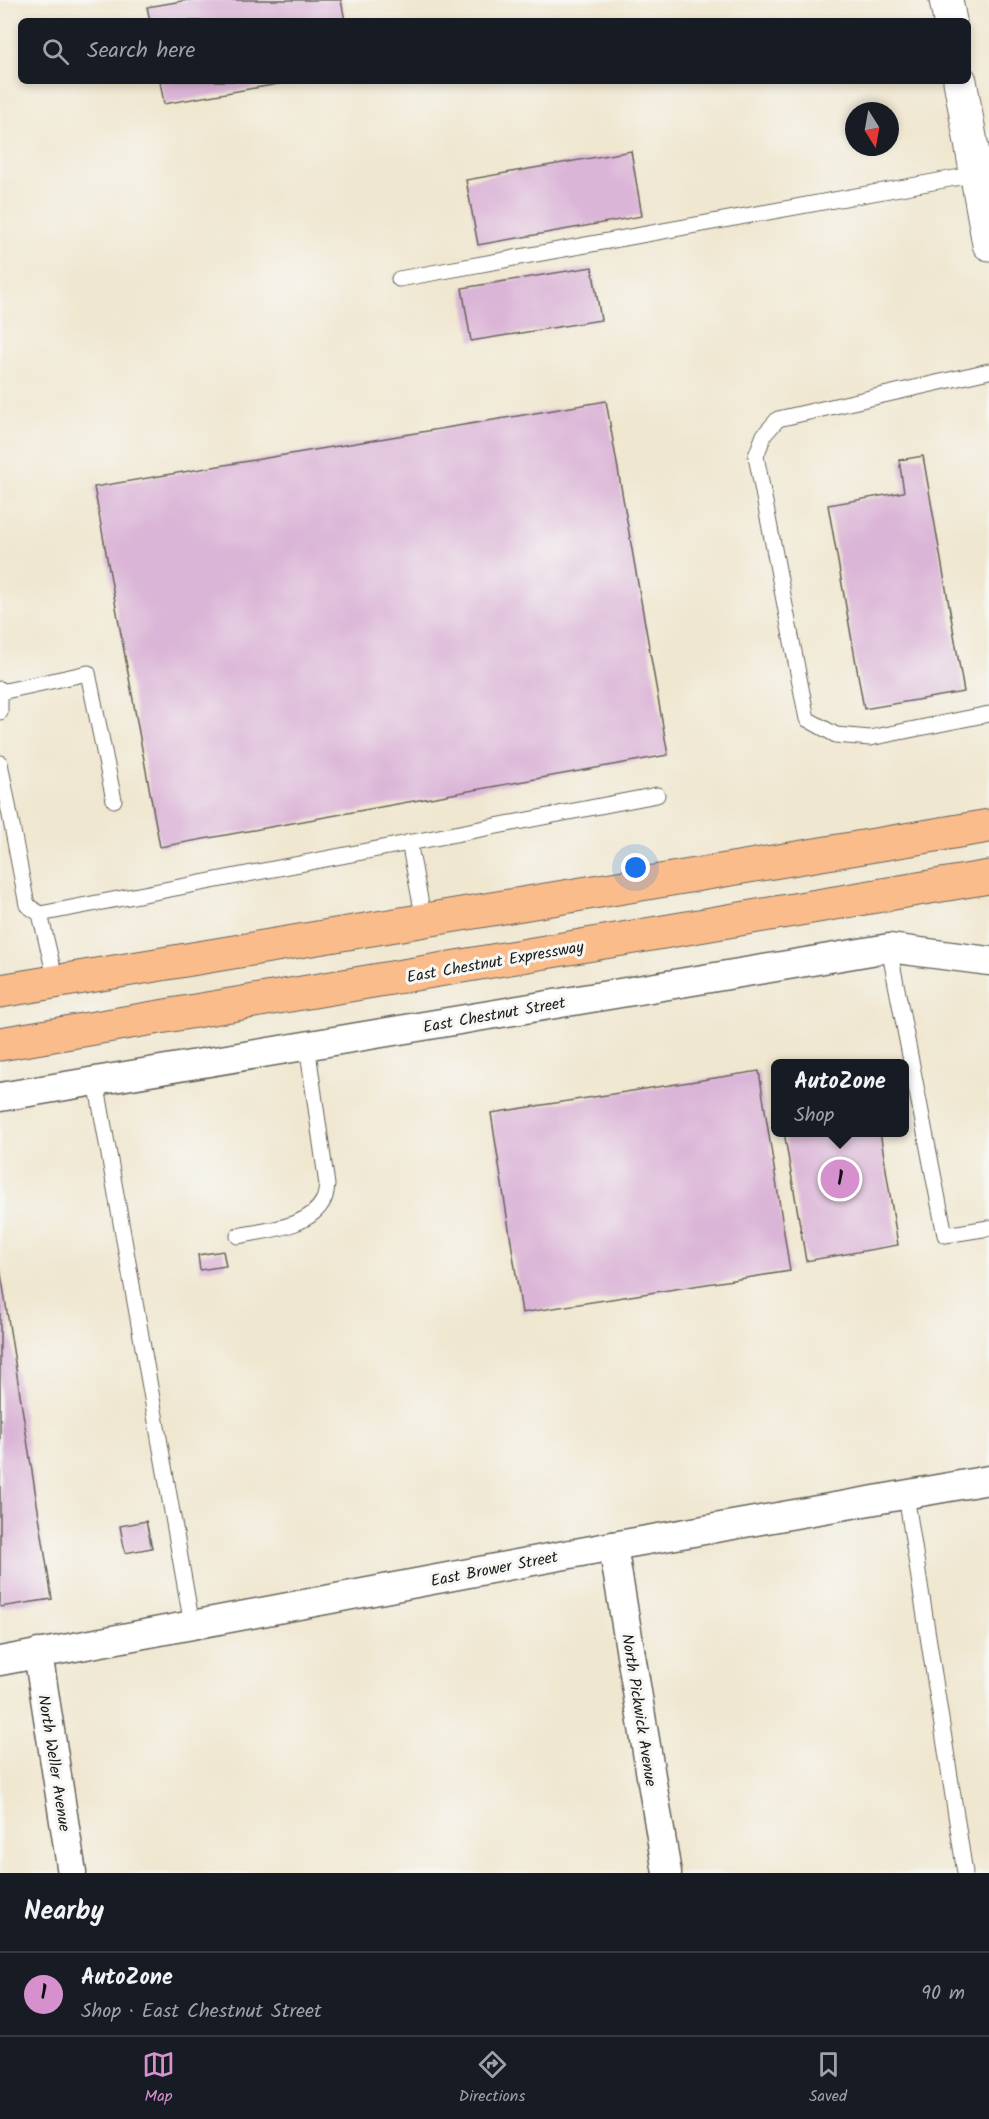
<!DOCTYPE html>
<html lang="en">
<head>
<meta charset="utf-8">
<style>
	:root { --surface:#171b24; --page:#242831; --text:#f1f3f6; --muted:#9ea1a6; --line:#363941; --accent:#d690ce }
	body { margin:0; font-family:Kalam,sans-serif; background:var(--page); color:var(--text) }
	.compass { position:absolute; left:845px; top:102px; width:54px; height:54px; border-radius:50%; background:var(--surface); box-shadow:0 3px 9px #0003; rotate:169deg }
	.you { position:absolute; left:636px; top:868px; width:21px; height:21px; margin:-15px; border:4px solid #fff; border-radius:50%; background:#1a73e8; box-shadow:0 0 0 9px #1a73e833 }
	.badge { display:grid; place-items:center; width:39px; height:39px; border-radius:50%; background:var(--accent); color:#111; font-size:20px; font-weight:700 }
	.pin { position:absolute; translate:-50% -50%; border:3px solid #fff; box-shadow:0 2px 6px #0006 }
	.popup { position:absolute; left:771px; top:1059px; width:138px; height:78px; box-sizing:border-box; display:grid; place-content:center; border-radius:9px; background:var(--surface); filter:drop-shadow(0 2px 4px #0005); font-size:20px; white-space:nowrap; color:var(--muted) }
	.popup b { font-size:22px; color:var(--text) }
	.popup::after { content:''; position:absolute; left:50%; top:100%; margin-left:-12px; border:12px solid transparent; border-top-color:var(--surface) }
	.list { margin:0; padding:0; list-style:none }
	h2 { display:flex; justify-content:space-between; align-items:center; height:78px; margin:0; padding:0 24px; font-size:26px }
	h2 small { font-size:20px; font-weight:400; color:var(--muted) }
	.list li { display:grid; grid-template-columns:39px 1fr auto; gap:18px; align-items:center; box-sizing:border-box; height:84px; padding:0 24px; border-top:2px solid var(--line) }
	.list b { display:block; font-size:22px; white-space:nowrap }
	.list p { margin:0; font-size:20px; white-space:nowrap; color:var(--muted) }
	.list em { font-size:20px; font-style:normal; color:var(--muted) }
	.icon { flex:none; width:33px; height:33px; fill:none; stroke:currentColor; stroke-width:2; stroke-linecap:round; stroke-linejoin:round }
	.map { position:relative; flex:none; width:989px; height:1873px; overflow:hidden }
	.search { position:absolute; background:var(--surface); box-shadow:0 3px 9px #0003; left:18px; right:18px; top:18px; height:66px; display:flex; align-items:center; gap:15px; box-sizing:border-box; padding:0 21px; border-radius:9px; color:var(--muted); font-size:22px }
	.sheet { height:162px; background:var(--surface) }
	nav { display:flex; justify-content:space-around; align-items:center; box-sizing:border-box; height:84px; border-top:2px solid var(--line); background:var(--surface); font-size:16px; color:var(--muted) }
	nav a { display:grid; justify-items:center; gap:3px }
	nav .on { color:var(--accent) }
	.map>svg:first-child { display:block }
</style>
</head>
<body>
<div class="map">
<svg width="989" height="1873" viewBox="0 0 989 1873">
	<rect width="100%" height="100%" fill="#f6f6f2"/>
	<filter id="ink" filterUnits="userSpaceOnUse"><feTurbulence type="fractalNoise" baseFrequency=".0167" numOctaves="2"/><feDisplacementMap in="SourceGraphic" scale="12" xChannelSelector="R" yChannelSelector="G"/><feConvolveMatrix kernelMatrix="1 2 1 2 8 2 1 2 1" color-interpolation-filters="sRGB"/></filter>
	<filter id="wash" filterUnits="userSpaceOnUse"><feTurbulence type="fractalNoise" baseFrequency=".008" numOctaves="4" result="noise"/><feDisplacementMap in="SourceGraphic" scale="24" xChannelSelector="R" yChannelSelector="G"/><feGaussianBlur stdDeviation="1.35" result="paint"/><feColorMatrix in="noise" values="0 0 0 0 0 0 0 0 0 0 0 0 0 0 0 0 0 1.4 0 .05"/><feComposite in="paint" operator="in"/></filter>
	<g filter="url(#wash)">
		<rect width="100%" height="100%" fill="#f0e7d0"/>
		<g id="blocks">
			<g fill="#dbb5d7">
				<path d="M 188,0 L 341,0 L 345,21 L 150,21 L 147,7 Z"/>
				<path d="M 160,81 L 289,81 L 289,82 L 164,104 Z"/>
				<path d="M 631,151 L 642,216 L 478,245 L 466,180 Z"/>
				<path d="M 592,267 L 601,320 L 471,341 L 462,288 Z"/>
				<path d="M 606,401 L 668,755 L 160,847 L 94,487 Z"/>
				<path d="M 923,456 L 964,692 L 864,709 L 828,505 L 904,492 L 899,460 Z"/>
				<path d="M 759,1071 L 790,1271 L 522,1313 L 491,1113 Z"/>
				<path d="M 784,1132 L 880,1132 L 898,1245 L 806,1261 Z"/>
				<path d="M 223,1251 L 226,1266 L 200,1270 L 198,1255 Z"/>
				<path d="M 0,1267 L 52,1599 L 0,1607 Z"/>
				<path d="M 146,1521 L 152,1548 L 125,1553 L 120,1526 Z"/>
			</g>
		</g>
	</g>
	<g filter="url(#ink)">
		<use href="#blocks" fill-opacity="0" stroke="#66635b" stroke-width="1.5"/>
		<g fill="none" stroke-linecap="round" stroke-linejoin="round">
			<defs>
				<g id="service">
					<path d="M 399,279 L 977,174"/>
					<path d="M 989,371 L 778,419 L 764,435 L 756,456 L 807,719 L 836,735 L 870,738 L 989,714"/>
					<path d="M 0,689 L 0,712"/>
					<path d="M 1,692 L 88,673 L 114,800"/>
					<path d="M 0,763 L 27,905 L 40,914 L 56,981"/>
					<path d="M 409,842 L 424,920"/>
					<path d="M 40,914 L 657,795"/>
					<path d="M 889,948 L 945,1235 L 989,1228"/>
					<path d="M 96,1081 L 192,1625"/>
					<path d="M 238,1236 C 265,1230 311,1228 324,1199 C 326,1195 326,1190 327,1185 L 307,1045"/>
					<path d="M 906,1495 L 965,1873"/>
				</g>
				<g id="minor">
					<path d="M 0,1097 L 889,948 L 989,961"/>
					<path d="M 613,1546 L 667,1873"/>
					<path d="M 38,1653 L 72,1873"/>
					<path d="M 0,1661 L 613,1546 L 989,1480"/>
				</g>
				<g id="tertiary">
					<path d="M 946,0 L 950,21"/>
					<path d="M 960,81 L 989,244"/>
				</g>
				<g id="primary">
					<path d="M 0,991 L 989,826"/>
					<path d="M 0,1044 L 989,877"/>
				</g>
			</defs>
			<use href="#service" stroke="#66635b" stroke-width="17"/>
			<use href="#minor" stroke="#66635b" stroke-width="31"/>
			<use href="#tertiary" stroke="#66635b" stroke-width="35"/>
			<use href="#primary" stroke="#66635b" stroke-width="35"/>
			<use href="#service" stroke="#fff" stroke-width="15"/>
			<use href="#minor" stroke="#fff" stroke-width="28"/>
			<use href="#tertiary" stroke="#fff" stroke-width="33"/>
			<use href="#primary" stroke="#fabc8b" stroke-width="33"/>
		</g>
	</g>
	<g text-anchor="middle" stroke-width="6" stroke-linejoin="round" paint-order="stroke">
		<g font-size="16" fill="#1c1c1c" stroke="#f6f6f2">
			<text transform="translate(495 961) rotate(-10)" y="6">East Chestnut Expressway</text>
			<text transform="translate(494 1014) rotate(-10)" y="6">East Chestnut Street</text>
			<text transform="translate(494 1568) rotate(-11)" y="6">East Brower Street</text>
			<text transform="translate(640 1710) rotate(81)" y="6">North Pickwick Avenue</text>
			<text transform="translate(55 1763) rotate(81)" y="6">North Weller Avenue</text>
		</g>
	</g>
</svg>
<svg class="compass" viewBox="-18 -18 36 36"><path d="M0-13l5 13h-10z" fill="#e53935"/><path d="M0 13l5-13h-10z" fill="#9ea1a6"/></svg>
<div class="you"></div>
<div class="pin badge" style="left:840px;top:1179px">1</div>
<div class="popup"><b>AutoZone</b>Shop</div>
<div class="search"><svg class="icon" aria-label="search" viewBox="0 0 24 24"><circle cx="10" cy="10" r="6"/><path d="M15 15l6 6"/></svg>Search here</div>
</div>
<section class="sheet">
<h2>Nearby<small></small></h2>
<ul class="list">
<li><span class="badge">1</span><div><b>AutoZone</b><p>Shop · East Chestnut Street</p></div><em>90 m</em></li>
</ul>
</section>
<nav>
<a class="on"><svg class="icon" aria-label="map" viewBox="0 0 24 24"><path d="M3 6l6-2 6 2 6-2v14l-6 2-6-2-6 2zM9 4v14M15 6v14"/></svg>Map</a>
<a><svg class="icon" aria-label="directions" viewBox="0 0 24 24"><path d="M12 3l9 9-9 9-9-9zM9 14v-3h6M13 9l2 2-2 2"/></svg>Directions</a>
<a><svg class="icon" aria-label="saved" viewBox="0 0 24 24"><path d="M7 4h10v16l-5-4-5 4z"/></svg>Saved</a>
</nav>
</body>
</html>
